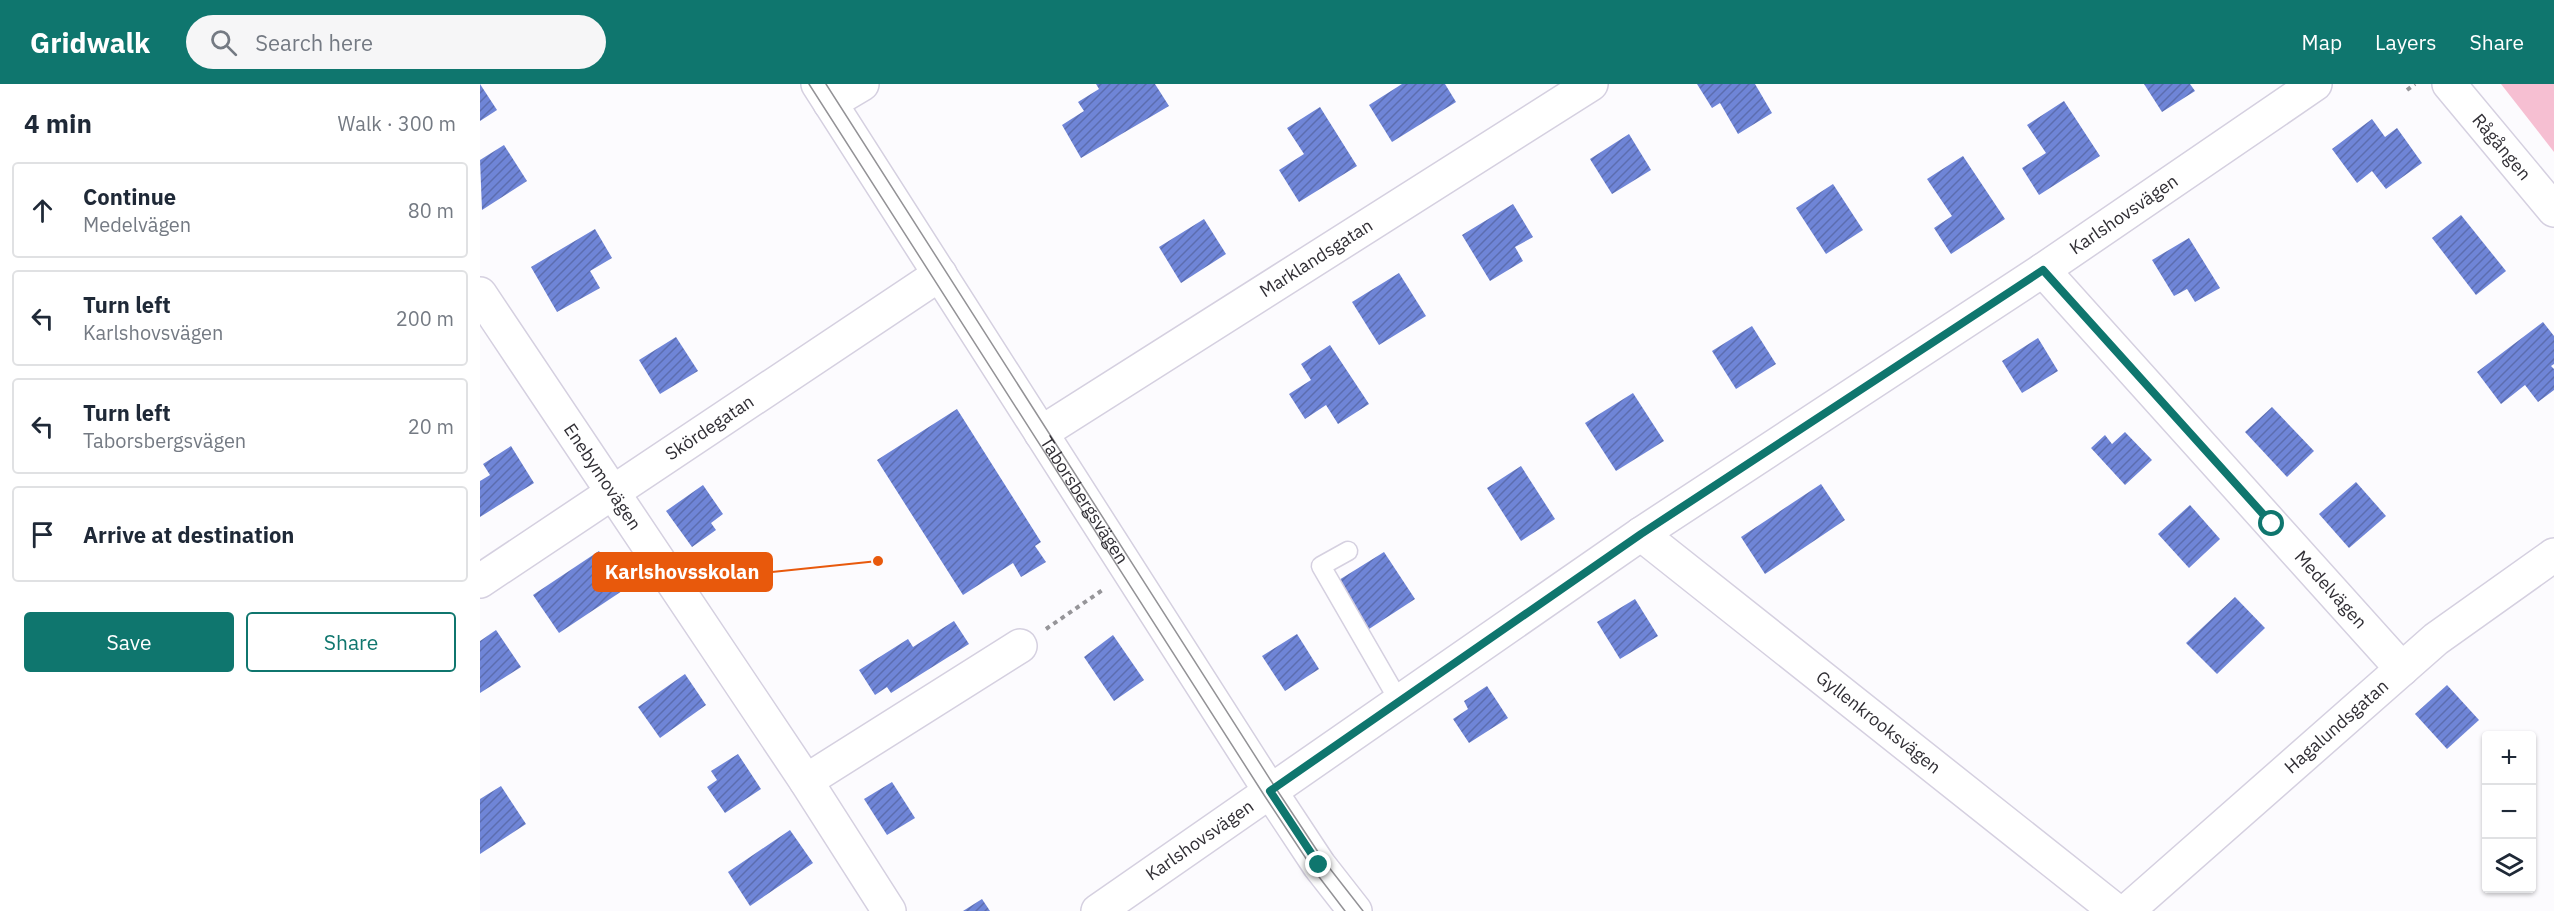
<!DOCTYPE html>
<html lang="en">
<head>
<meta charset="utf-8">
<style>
	:root { --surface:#fff; --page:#f6f6f7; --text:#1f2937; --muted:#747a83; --line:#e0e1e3; --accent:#0f766e }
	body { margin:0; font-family:"IBM Plex Sans",sans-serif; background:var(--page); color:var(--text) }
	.controls { position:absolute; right:18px; bottom:18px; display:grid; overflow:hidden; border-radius:6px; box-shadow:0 2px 4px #0004 }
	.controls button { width:54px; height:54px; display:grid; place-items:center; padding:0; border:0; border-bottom:2px solid var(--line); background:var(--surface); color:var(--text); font:30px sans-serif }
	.stop { position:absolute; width:18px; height:18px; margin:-14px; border:4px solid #0f766e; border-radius:50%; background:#fff }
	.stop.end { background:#0f766e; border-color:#fff; box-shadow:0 2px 6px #0008 }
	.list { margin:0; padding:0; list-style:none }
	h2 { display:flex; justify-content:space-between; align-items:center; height:78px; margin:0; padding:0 24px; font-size:26px }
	h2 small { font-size:20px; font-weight:400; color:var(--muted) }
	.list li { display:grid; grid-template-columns:39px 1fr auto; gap:18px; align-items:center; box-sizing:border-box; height:96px; margin:0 12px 12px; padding:0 12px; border:2px solid var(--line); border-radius:6px }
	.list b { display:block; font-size:22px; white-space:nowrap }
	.list p { margin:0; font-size:20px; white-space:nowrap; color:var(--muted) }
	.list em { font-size:20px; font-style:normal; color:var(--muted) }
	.actions { display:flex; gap:12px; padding:18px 24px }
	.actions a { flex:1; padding:14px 0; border:2px solid var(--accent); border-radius:6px; text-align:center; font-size:21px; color:var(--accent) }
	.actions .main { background:var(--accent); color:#fff }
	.icon { flex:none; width:33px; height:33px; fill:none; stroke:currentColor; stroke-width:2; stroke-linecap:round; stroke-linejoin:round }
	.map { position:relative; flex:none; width:2074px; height:827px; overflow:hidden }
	header { display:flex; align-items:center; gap:36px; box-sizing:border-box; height:84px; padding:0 30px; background:var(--accent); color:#fff }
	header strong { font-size:28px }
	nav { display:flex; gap:33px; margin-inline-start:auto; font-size:21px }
	.search { width:420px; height:54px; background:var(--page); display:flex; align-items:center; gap:15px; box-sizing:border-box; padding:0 21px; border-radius:33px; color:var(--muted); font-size:22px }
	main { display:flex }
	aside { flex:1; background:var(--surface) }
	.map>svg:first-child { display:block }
</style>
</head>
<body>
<header>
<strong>Gridwalk</strong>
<div class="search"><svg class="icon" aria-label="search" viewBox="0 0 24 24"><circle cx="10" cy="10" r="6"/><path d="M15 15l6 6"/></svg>Search here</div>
<nav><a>Map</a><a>Layers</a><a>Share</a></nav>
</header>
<main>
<aside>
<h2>4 min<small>Walk · 300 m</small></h2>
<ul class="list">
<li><svg class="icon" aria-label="ahead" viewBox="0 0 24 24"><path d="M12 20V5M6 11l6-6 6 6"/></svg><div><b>Continue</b><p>Medelvägen</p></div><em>80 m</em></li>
<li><svg class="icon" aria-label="left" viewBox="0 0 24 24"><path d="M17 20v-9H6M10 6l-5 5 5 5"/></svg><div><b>Turn left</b><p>Karlshovsvägen</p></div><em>200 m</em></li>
<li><svg class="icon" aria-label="left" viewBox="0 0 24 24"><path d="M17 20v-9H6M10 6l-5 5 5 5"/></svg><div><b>Turn left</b><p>Taborsbergsvägen</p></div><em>20 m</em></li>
<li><svg class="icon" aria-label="arrive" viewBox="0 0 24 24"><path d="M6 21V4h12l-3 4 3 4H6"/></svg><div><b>Arrive at destination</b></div></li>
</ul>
<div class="actions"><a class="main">Save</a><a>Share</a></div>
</aside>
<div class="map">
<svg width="2074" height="827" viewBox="0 0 2074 827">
	<defs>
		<pattern id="building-hatch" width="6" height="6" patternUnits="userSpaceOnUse" patternTransform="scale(1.5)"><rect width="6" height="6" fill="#6f85d7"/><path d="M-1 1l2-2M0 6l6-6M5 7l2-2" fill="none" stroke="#5c6daf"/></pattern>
	</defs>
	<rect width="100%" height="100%" fill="#fcfbfe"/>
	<path fill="#f6bfd2" d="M 2021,0 L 2074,0 L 2074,68 Z"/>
	<g fill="url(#building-hatch)">
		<path d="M 0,0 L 17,26 L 0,37 Z"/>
		<path d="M 616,0 L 675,0 L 689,22 L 601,74 L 582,41 L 604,27 L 598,18 L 619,5 Z"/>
		<path d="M 922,0 L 965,0 L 976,18 L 912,58 L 889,21 Z"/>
		<path d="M 1217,0 L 1275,0 L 1292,29 L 1258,50 L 1240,19 L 1232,24 Z"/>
		<path d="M 1664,0 L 1710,0 L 1715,7 L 1682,28 Z"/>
		<path d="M 1584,17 L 1620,72 L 1559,111 L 1542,84 L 1566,69 L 1547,41 Z"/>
		<path d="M 840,23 L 877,82 L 819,118 L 799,86 L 824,70 L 807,44 Z"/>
		<path d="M 1892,35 L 1905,53 L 1917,44 L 1942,79 L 1906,105 L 1892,87 L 1877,99 L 1852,65 Z"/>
		<path d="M 1149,50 L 1171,86 L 1132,110 L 1110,75 Z"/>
		<path d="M 24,61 L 47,97 L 2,126 L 0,76 Z"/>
		<path d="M 1483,72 L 1525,135 L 1471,170 L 1454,144 L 1472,132 L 1447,95 Z"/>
		<path d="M 1353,100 L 1383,146 L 1346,170 L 1316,124 Z"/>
		<path d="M 1033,120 L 1053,153 L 1035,163 L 1043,177 L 1010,197 L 982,151 Z"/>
		<path d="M 1981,131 L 2026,187 L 1996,211 L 1952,154 Z"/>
		<path d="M 724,135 L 746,170 L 701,199 L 679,163 Z"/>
		<path d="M 115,145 L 132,174 L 110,187 L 120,204 L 77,228 L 51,183 Z"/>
		<path d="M 1709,154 L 1740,204 L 1715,218 L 1707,205 L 1694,212 L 1672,176 Z"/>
		<path d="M 919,189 L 946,232 L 899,261 L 872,218 Z"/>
		<path d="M 2063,238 L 2074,252 L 2074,280 L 2071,282 L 2074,285 L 2074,306 L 2058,318 L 2045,301 L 2021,320 L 1997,288 Z"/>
		<path d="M 1272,242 L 1296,280 L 1256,305 L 1232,267 Z"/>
		<path d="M 196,253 L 218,287 L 180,310 L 159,276 Z"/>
		<path d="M 1558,254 L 1578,287 L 1542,309 L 1522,277 Z"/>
		<path d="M 850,261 L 889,320 L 858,340 L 846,321 L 825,335 L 809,310 L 831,296 L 821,280 Z"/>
		<path d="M 1153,309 L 1184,357 L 1136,387 L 1105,339 Z"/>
		<path d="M 1792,323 L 1834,367 L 1807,393 L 1765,348 Z"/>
		<path d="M 477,325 L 561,458 L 555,462 L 566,478 L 541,493 L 533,479 L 483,511 L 397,376 Z"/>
		<path d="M 1645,348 L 1672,376 L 1645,401 L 1611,364 L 1625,351 L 1632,360 Z"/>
		<path d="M 31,362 L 54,399 L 0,433 L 0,397 L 10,391 L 3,380 Z"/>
		<path d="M 1041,382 L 1075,435 L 1041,457 L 1007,404 Z"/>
		<path d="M 1876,398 L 1906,432 L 1869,464 L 1839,430 Z"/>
		<path d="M 1341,400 L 1365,436 L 1285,490 L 1261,453 Z"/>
		<path d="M 223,401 L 243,430 L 231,439 L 236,446 L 212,463 L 186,427 Z"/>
		<path d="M 1710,421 L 1740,455 L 1709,484 L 1678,450 Z"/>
		<path d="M 119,467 L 145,505 L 79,549 L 53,511 Z"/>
		<path d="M 904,468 L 935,515 L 889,545 L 859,496 Z"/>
		<path d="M 1755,513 L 1785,544 L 1737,590 L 1706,559 Z"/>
		<path d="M 1155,515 L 1178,552 L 1140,575 L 1117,538 Z"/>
		<path d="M 474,537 L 489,560 L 411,609 L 407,603 L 395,611 L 379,586 L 428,555 L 433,563 Z"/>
		<path d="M 16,546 L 41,583 L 0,609 L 0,557 Z"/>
		<path d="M 817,550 L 839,585 L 805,607 L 782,572 Z"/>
		<path d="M 633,551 L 664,596 L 634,617 L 604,573 Z"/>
		<path d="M 205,590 L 226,621 L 180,654 L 158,623 Z"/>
		<path d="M 1967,601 L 1999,636 L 1967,665 L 1935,630 Z"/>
		<path d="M 1007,602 L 1028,634 L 989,659 L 973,635 L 988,625 L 984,617 Z"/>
		<path d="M 258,670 L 281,705 L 245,729 L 227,703 L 237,696 L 231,687 Z"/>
		<path d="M 412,698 L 435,734 L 407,751 L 384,715 Z"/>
		<path d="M 21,702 L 46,740 L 0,770 L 0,715 Z"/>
		<path d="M 310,746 L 333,779 L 270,822 L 248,788 Z"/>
		<path d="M 502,815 L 510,827 L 483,827 Z"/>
	</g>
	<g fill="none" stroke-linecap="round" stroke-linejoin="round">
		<defs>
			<path id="lane" d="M 868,467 L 841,482 L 919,617"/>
			<g id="street">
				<path id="s1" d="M 338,0 L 790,707 L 839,781 L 875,827"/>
				<path id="s2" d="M 1969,0 L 2074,126"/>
				<path d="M 350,19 L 382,0"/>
				<path id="s3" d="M 1563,186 L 1922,585"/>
				<path id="s4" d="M 0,210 L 326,697 L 409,827"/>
				<path id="s5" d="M 561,349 L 1111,0"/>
				<path id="s6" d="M 1161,450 L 1636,827"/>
				<path id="s7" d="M 0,497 L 460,190"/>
				<path d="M 326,697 L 540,562"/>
				<path id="s8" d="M 618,827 L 1161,450 L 1563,186 L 1835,0"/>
				<path id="s9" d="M 1647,827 L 1956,555 L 2074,471"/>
			</g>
		</defs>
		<use href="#lane" stroke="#d5d0e0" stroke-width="21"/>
		<use href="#street" stroke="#d5d0e0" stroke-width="36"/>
		<g stroke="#969599" stroke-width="4" stroke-dasharray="4.5 4.5" stroke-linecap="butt">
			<path d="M 1927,6 L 1935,0"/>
			<path d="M 566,545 L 624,505"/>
		</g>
		<use href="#lane" stroke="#fff" stroke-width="18"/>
		<use href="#street" stroke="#fff" stroke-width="33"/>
		<g stroke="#939296" stroke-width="1.5">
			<path d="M 329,0 L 784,711 L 833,785 L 865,827"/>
			<path d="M 346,0 L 795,703 L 844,777 L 883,827"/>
		</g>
	</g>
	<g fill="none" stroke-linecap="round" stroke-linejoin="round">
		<path stroke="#0f766e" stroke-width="8" d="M 839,781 L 790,707 L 1161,450 L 1563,186 L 1792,440"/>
	</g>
	<g text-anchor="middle" stroke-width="6" stroke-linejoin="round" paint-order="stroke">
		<g font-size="18" fill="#312f35" stroke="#fcfbfe">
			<text dy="6" stroke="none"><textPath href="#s2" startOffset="82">Rågången</textPath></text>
			<text dy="6" stroke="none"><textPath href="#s8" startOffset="1240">Karlshovsvägen</textPath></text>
			<text dy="6" stroke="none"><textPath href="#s5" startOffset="326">Marklandsgatan</textPath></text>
			<text dy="6" stroke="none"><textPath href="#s7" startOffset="276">Skördegatan</textPath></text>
			<text dy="6" stroke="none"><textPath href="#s4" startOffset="220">Enebymovägen</textPath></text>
			<text dy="6" stroke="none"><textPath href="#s1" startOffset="494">Taborsbergsvägen</textPath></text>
			<text dy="6" stroke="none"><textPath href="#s3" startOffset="430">Medelvägen</textPath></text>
			<text dy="6" stroke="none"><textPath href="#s6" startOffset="303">Gyllenkrooksvägen</textPath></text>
			<text dy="6" stroke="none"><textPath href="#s9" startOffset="279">Hagalundsgatan</textPath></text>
			<text dy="6" stroke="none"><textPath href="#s8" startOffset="124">Karlshovsvägen</textPath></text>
		</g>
	</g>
	<path fill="none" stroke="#e8590c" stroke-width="2" d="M398 477L292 488"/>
	<circle fill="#e8590c" stroke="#fcfbfe" stroke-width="2" cx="398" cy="477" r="6"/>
	<rect fill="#e8590c" stroke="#e8590c" stroke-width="2" x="113" y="469" width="179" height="38" rx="6"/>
	<g font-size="20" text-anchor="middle" font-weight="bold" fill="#fff">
		<text x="202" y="495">Karlshovsskolan</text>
	</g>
</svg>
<div class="controls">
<button>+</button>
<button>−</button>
<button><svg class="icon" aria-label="layers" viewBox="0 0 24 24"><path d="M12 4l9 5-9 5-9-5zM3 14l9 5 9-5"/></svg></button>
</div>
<div class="stop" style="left:1792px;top:440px"></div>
<div class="stop end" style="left:839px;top:781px"></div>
</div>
</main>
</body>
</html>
